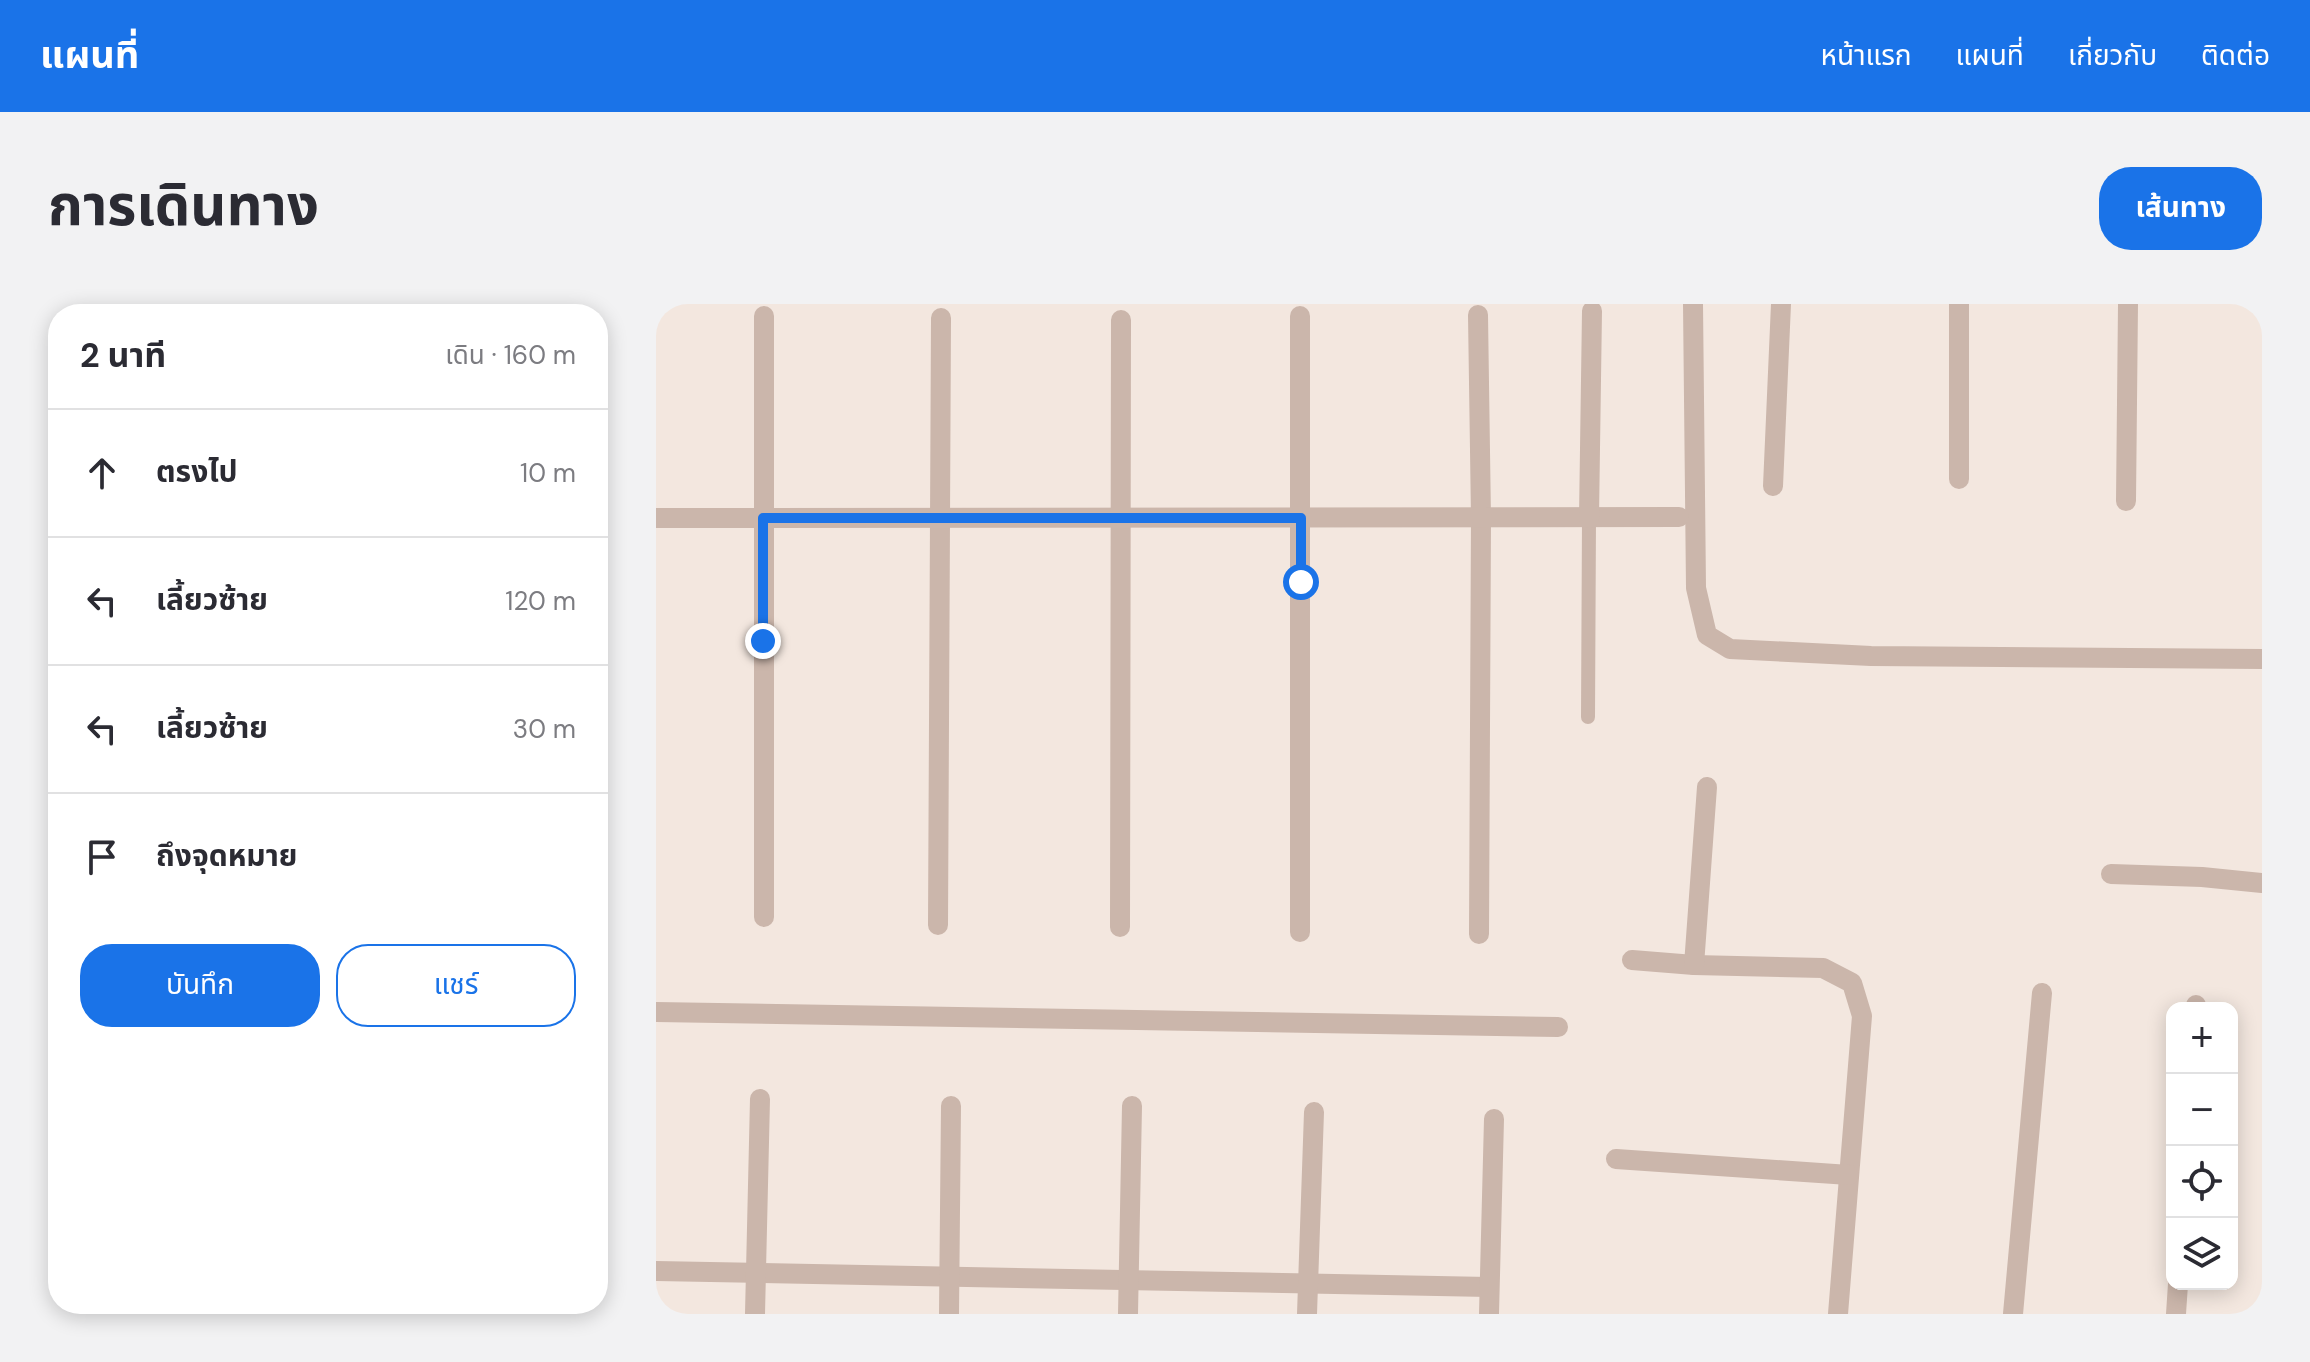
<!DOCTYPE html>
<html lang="th">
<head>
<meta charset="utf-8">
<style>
	:root { --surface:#fff; --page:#f2f2f3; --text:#2b2b33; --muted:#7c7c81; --line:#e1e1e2; --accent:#1a73e8 }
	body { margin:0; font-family:"DM Sans","Noto Sans Thai",sans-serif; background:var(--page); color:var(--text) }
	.controls { position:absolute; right:24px; bottom:24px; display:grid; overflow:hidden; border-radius:16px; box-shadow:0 4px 20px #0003 }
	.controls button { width:72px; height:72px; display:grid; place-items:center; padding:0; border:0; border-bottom:2px solid var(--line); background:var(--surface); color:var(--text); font:40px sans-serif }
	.stop { position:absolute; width:24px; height:24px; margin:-18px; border:6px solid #1a73e8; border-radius:50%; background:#fff }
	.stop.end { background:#1a73e8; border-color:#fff; box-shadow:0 2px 8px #0008 }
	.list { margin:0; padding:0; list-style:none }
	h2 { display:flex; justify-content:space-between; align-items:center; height:104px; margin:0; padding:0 32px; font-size:34px }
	h2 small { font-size:26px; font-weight:400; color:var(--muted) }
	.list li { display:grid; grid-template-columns:52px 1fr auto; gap:24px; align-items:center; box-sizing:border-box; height:128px; padding:0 32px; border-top:2px solid var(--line) }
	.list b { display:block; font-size:30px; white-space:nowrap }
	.list em { font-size:26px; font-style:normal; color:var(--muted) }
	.actions { display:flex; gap:16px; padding:24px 32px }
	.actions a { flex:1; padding:18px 0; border:2px solid var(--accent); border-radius:32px; text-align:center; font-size:28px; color:var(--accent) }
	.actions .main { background:var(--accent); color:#fff }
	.icon { flex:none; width:44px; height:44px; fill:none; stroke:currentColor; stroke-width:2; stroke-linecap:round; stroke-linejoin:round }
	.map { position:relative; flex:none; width:1606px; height:1010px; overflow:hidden; border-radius:32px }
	header { display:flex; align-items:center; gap:48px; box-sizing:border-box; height:112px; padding:0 40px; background:var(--accent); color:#fff }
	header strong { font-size:38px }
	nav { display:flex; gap:44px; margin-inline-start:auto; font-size:28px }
	.intro { display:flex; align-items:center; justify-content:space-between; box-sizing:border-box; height:192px; padding:0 48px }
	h1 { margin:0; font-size:56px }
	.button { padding:20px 36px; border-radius:32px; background:var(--accent); color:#fff; font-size:28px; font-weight:700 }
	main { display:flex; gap:48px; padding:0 48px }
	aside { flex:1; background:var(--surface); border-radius:32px; box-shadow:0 4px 20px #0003 }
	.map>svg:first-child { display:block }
</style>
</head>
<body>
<header>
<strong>แผนที่</strong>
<nav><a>หน้าแรก</a><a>แผนที่</a><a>เกี่ยวกับ</a><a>ติดต่อ</a></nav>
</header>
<div class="intro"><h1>การเดินทาง</h1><a class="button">เส้นทาง</a></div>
<main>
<aside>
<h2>2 นาที<small>เดิน · 160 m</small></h2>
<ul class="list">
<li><svg class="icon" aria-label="ahead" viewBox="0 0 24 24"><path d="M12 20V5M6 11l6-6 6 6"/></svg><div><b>ตรงไป</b></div><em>10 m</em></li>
<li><svg class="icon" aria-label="left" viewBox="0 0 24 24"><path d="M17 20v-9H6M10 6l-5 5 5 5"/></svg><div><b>เลี้ยวซ้าย</b></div><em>120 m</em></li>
<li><svg class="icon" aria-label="left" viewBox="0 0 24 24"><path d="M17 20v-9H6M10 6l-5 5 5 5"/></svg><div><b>เลี้ยวซ้าย</b></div><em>30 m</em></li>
<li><svg class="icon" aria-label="arrive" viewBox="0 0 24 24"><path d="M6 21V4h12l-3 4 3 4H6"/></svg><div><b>ถึงจุดหมาย</b></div></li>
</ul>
<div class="actions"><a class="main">บันทึก</a><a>แชร์</a></div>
</aside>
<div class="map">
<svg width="1606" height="1010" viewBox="0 0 1606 1010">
	<rect width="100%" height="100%" fill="#f3e7df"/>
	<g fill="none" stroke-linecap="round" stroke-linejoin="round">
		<path stroke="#cbb6ab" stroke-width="14" d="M 932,413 L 933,214"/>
		<g stroke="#cbb6ab" stroke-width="20">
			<path d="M 1037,0 L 1040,284 L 1051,331 L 1074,345 L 1215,352 L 1606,355"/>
			<path d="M 1303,0 L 1303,175"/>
			<path d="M 822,11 L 825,214 L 823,630"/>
			<path d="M 1117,182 L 1125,0"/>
			<path d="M 1470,197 L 1472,0"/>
			<path d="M 0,214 L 1023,213"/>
			<path d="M 933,214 L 936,7"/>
			<path d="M 1455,570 L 1546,573 L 1606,579"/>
			<path d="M 108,613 L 108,12"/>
			<path d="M 282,621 L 285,14"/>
			<path d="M 464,623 L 465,16"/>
			<path d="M 644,628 L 644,12"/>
			<path d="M 976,656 L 1038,661 L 1167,664 L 1196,679 L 1206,712 L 1182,1010"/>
			<path d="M 1038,661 L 1051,483"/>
			<path d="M 1540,704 L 1540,701"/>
			<path d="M 0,708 L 902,723"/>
			<path d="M 960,855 L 1193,871"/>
			<path d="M 0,967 L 833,983"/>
			<path d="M 99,1010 L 104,795"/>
			<path d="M 293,1010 L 295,802"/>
			<path d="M 472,1010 L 476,802"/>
			<path d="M 651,1010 L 658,808"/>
			<path d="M 833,1010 L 838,815"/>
			<path d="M 1357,1010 L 1386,689"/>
			<path d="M 1520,1010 L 1522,980"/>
		</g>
	</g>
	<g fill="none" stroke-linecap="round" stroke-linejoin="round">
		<path stroke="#1a73e8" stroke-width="10" d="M 107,337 L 107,214 L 645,214 L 645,278"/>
	</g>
</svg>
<div class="controls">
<button>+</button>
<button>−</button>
<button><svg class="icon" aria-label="locate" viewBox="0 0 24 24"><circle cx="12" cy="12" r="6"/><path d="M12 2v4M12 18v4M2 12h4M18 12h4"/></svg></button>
<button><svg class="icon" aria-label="layers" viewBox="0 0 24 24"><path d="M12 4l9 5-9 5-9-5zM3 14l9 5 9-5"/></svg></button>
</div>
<div class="stop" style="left:645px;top:278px"></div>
<div class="stop end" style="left:107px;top:337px"></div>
</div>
</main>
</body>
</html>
